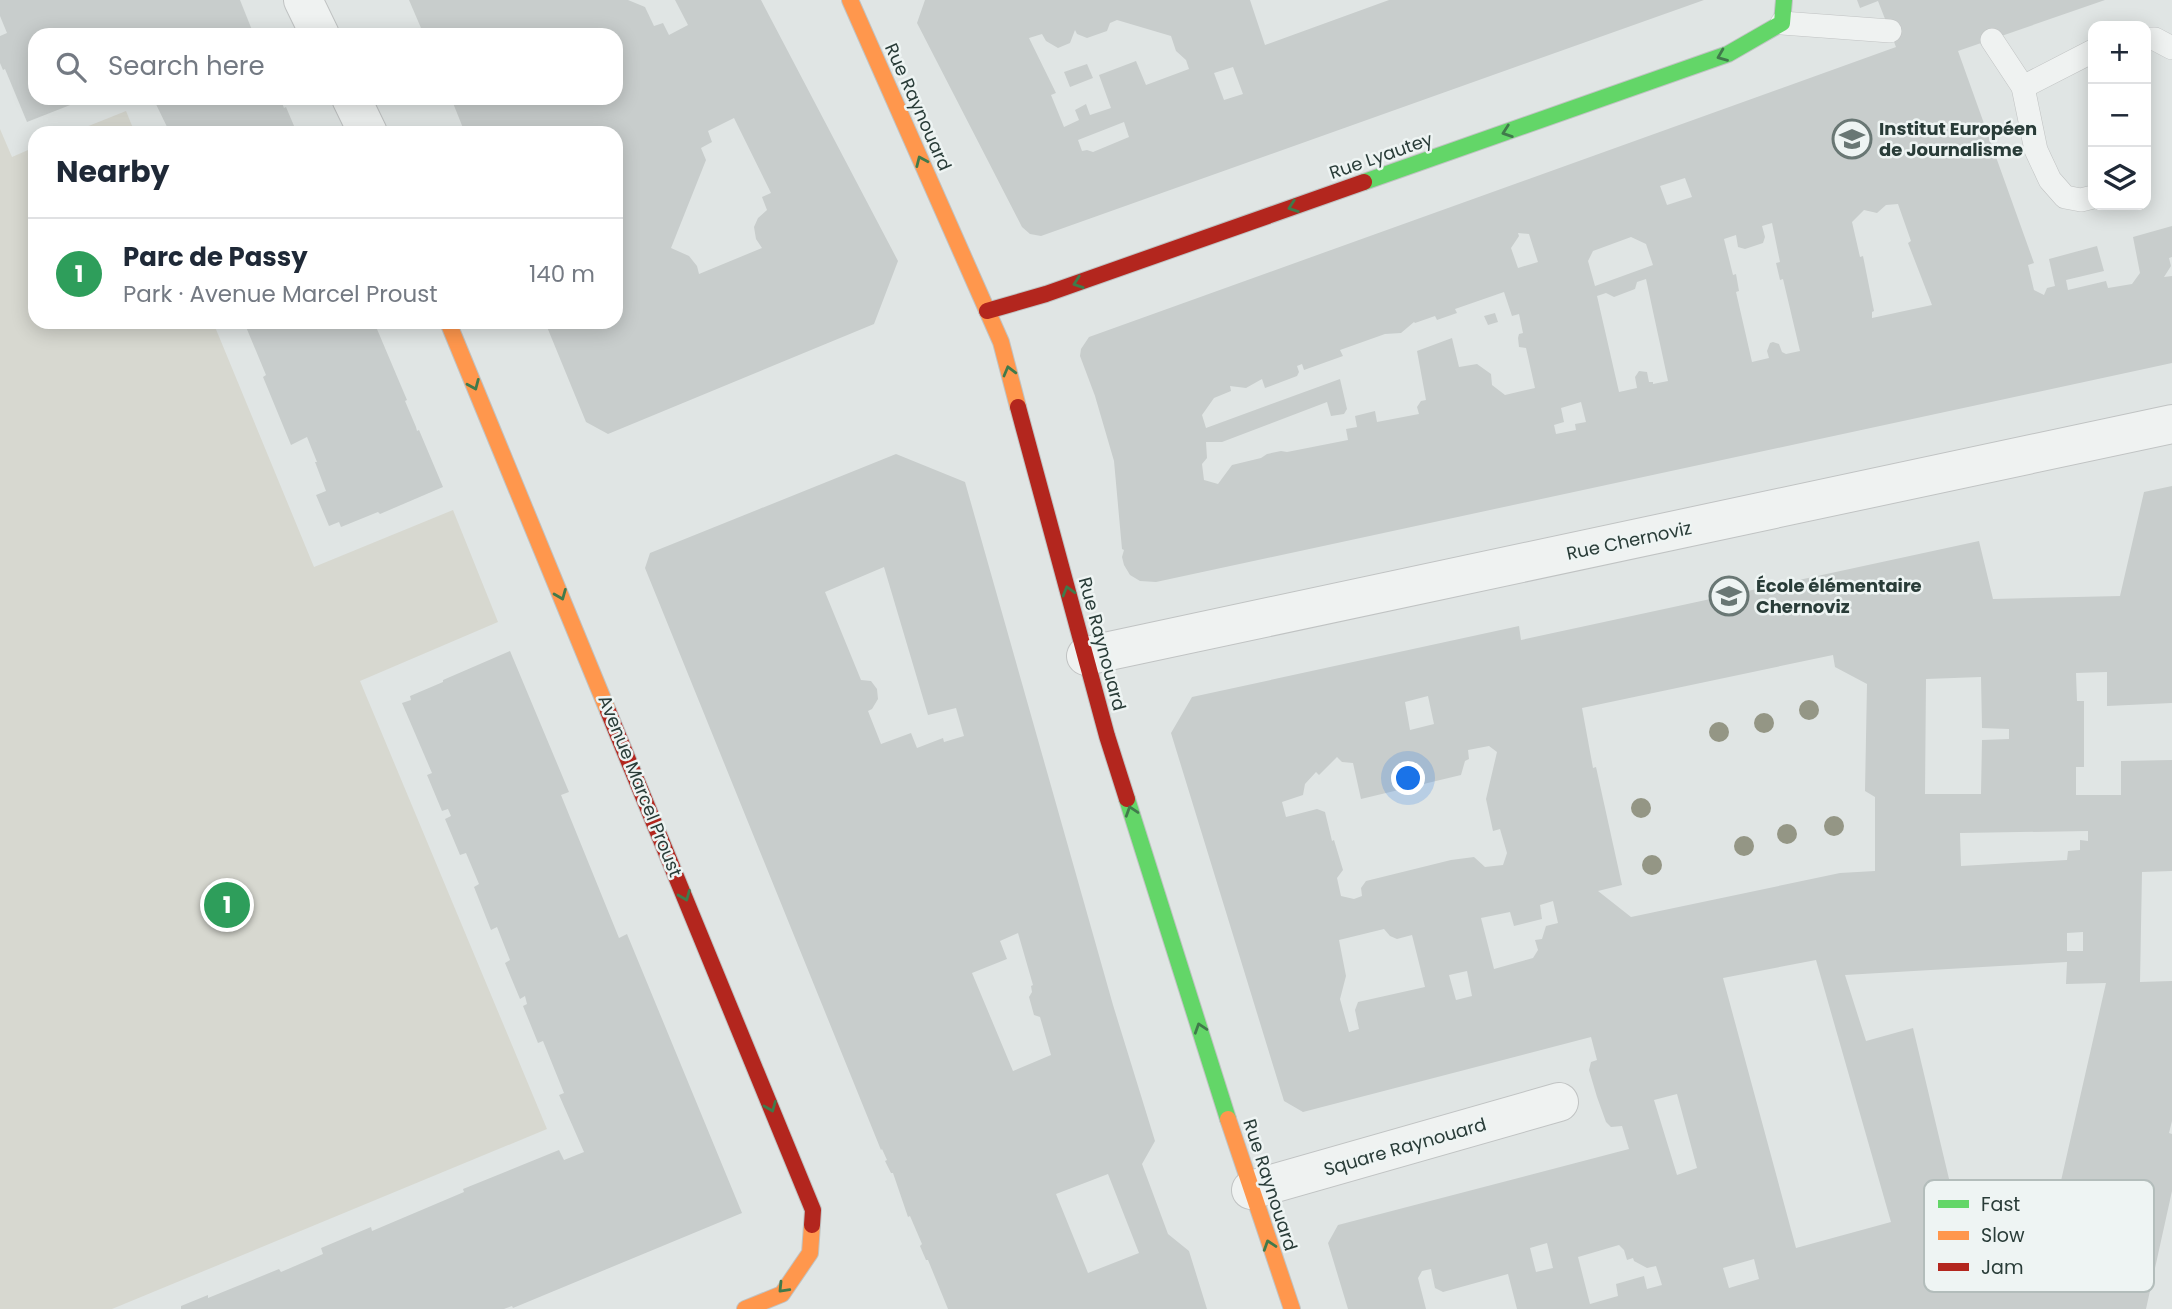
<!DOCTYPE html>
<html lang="en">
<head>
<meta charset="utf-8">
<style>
	:root { --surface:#fff; --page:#f2f2f3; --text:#1f2937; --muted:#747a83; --line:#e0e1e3; --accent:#697774 }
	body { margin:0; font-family:Poppins,sans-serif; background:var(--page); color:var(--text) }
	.controls { position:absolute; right:21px; top:21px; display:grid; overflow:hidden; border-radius:14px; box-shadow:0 4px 18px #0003 }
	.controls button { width:63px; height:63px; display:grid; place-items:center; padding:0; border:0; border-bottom:2px solid var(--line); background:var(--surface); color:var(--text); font:35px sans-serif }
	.you { position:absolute; left:1409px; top:779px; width:24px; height:24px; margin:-18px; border:5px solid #fff; border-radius:50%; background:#1a73e8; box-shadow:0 0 0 10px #1a73e833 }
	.badge { display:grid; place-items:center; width:46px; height:46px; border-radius:50%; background:var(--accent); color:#fff; font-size:23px; font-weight:700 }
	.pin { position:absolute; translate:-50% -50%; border:4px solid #fff; box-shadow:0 2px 7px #0006 }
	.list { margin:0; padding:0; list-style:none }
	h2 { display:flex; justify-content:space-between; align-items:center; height:91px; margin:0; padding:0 28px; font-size:30px }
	h2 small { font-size:23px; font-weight:400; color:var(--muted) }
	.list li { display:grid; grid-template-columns:46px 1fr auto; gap:21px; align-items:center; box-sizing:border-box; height:112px; padding:0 28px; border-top:2px solid var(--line) }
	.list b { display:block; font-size:26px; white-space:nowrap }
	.list p { margin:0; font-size:23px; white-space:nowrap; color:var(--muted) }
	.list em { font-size:23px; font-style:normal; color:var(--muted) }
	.icon { flex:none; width:38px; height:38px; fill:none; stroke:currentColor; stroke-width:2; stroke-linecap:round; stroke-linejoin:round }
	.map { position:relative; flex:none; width:2172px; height:1309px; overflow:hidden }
	.search { position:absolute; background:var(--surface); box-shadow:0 4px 18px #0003; left:28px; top:28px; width:595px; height:77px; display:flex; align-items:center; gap:18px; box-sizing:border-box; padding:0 24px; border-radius:21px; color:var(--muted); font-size:26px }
	.panel { position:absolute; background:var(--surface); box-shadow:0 4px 18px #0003; left:28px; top:126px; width:595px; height:203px; border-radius:21px }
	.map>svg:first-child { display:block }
</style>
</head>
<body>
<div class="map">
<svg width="2172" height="1309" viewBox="0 0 2172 1309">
	<rect width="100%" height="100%" fill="#e0e5e4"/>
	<g fill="#d7d8d0">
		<path d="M 126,111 L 135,133 L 71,133 Z"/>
		<path d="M 0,129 L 12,157 L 35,147 L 35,322 L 213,322 L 314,567 L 453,510 L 498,622 L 360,681 L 547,1129 L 112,1309 L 0,1309 Z"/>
	</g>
	<g fill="#c8cdcc" fill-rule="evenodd">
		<path d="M 0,0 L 240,0 L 254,35 L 35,35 L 35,98 L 88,98 L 27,122 L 5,69 L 3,70 L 0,63 L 0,36 L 7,33 L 0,16 Z"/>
		<path d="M 409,0 L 628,0 L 645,7 L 654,26 L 663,23 L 669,35 L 688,25 L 675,0 L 761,0 L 898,261 L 874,324 L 608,434 L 586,422 L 545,322 L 616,322 L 616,133 L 465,133 L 451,98 L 616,98 L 616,35 L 424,35 ZM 734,118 L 771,193 L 762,197 L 767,210 L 758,218 L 754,227 L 756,239 L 762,248 L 699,274 L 697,266 L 689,256 L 671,248 L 706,160 L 701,148 L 712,142 L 708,131 Z"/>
		<path d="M 925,0 L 1250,0 L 1265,45 L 1389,0 L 1704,0 L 1041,236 L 1030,234 L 1022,227 L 917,23 ZM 1117,20 L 1171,36 L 1176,51 L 1186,60 L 1189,69 L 1146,85 L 1136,61 L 1099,75 L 1111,108 L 1090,115 L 1086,104 L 1075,110 L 1079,120 L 1064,127 L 1051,95 L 1056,93 L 1029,38 L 1042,34 L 1046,41 L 1058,48 L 1070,43 L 1075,30 L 1077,34 L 1087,38 L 1107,31 L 1110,23 ZM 1233,67 L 1243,94 L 1224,100 L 1214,73 ZM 1124,122 L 1129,137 L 1093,152 L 1087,150 L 1082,151 L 1078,140 Z"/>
		<path d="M 1857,0 L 2105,0 L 1958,51 L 2034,263 L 2028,265 L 2034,290 L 2044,295 L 2047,288 L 2055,286 L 2049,259 L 2097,246 L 2104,271 L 2066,280 L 2068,290 L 2106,281 L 2108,288 L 2132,284 L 2140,273 L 2133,237 L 2172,226 L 2172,257 L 2169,258 L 2171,266 L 2164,277 L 2172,276 L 2172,363 L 1156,582 L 1140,581 L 1130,575 L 1124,565 L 1122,557 L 1124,550 L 1122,549 L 1114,461 L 1095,396 L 1080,356 L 1081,349 L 1089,337 L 1896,47 L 1878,1 L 1860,8 ZM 1685,178 L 1692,197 L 1667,205 L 1660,186 ZM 1898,204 L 1911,241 L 1908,243 L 1932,305 L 1872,318 L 1872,312 L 1874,311 L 1863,256 L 1860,257 L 1852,222 L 1864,210 L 1877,213 L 1886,205 ZM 1772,223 L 1780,262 L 1776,263 L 1780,280 L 1783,279 L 1800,351 L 1786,354 L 1782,352 L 1779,344 L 1773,342 L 1770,343 L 1767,351 L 1769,358 L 1752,362 L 1736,292 L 1739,291 L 1736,274 L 1733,275 L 1724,239 L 1736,235 L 1738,247 L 1745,249 L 1763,243 L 1765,237 L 1762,226 ZM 1518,233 L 1529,234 L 1538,262 L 1518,268 L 1511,248 L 1519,236 ZM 1631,237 L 1646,244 L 1653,265 L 1595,286 L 1588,261 L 1593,251 ZM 1646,279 L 1668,381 L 1653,384 L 1653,382 L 1649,382 L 1647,372 L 1639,371 L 1635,377 L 1637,388 L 1619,392 L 1597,296 L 1606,293 L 1614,297 L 1635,289 L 1637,282 ZM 1504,292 L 1512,316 L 1519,314 L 1523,333 L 1519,334 L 1518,338 L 1519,347 L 1526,348 L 1535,388 L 1505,395 L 1492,385 L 1491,374 L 1477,364 L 1459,367 L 1452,338 L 1417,351 L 1426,400 L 1421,401 L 1417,407 L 1419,414 L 1377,422 L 1375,411 L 1355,416 L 1357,427 L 1346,429 L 1348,440 L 1287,452 L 1281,451 L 1267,454 L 1261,458 L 1232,465 L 1218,484 L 1204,480 L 1202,464 L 1207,458 L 1206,442 L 1222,442 L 1327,402 L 1331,416 L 1344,414 L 1347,409 L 1340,379 L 1206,428 L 1202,415 L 1214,398 L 1231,391 L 1230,386 L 1246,388 L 1262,379 L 1265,388 L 1297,376 L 1299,372 L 1297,366 L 1302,364 L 1304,370 L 1343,356 L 1340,350 L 1385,334 L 1401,333 L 1414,322 L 1415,323 L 1435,316 L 1437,320 L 1457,313 L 1455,309 ZM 1581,402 L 1586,422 L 1575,424 L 1576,430 L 1556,434 L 1554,425 L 1564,422 L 1561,408 Z"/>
		<path d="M 1087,64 L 1093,78 L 1070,87 L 1064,72 Z"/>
		<path d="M 153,98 L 280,98 L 284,108 L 286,107 L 297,133 L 170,133 Z"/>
		<path d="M 1495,313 L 1498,322 L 1488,325 L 1484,316 Z"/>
		<path d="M 244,322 L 374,322 L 407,400 L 405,401 L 416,427 L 417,431 L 419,430 L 443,487 L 380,514 L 378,512 L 341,527 L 339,522 L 329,526 L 316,495 L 326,491 L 315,462 L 317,462 L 307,437 L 291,445 L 263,377 L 266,375 Z"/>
		<path d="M 896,454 L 965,482 L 1113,1005 L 1155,1141 L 1142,1164 L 1168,1234 L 1189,1251 L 1207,1309 L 948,1309 L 928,1260 L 926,1260 L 920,1246 L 922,1244 L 910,1216 L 908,1217 L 893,1173 L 891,1173 L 885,1161 L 887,1160 L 882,1149 L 881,1150 L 645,568 L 650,553 ZM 884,567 L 928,715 L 956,708 L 964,736 L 944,742 L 943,738 L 917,748 L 911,733 L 881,744 L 868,711 L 872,709 L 878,699 L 877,689 L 871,681 L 861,680 L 825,592 ZM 1018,933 L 1033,985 L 1031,986 L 1032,992 L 1029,997 L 1034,1015 L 1040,1017 L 1051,1055 L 1013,1071 L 972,973 L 1007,959 L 1000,941 ZM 1108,1174 L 1139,1253 L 1088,1273 L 1056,1194 Z"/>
		<path d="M 2172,486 L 2172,703 L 2107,706 L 2107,672 L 2076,673 L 2077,701 L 2084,701 L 2084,767 L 2076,767 L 2076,795 L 2121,795 L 2121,761 L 2172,760 L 2172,871 L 2142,872 L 2140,982 L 2172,981 L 2172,1121 L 2169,1133 L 2172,1134 L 2172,1191 L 2146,1309 L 1517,1309 L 1508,1274 L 1443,1292 L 1435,1288 L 1431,1269 L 1422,1271 L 1418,1278 L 1426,1309 L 1348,1309 L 1328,1243 L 1338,1225 L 1629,1149 L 1622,1126 L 1611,1127 L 1606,1122 L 1597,1097 L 1589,1070 L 1591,1062 L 1597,1060 L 1591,1037 L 1303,1112 L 1284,1101 L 1171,733 L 1192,697 L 1519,626 L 1521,640 L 1979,541 L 1993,599 L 2120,596 L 2144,492 ZM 1833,655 L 1835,667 L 1867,684 L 1865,791 L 1875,797 L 1875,871 L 1840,873 L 1631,917 L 1598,891 L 1622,885 L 1596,767 L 1593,768 L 1582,708 ZM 1981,677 L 1982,728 L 2009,729 L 2009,739 L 1982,740 L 1981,794 L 1925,794 L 1926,679 ZM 1428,696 L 1434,724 L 1410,730 L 1405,702 ZM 1489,746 L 1497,752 L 1486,799 L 1493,831 L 1500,829 L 1507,853 L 1503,865 L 1485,867 L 1474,857 L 1451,860 L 1366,881 L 1361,888 L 1362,896 L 1354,899 L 1341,896 L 1337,878 L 1343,870 L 1334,840 L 1332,841 L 1325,812 L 1317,809 L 1286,817 L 1282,802 L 1303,795 L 1305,784 L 1316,772 L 1319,775 L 1337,757 L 1342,762 L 1353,763 L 1361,799 L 1461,775 L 1465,761 L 1469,759 L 1468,750 ZM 2088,831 L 2088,841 L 2080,840 L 2080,850 L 2068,851 L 2067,860 L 1961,866 L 1960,833 ZM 1553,901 L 1558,923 L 1546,926 L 1542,939 L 1535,940 L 1538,950 L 1533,958 L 1494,969 L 1481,918 L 1510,912 L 1514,926 L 1542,919 L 1540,905 ZM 1384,929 L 1390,936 L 1397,939 L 1412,935 L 1425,987 L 1358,1002 L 1355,1010 L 1359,1029 L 1349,1032 L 1340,999 L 1346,976 L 1339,940 ZM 2083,932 L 2083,951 L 2067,951 L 2067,933 ZM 1816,960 L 1891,1222 L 1796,1248 L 1723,978 ZM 2067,962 L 2066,984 L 2106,983 L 2058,1194 L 1998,1193 L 1955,1204 L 1913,1028 L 1866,1041 L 1845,975 ZM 1467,971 L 1472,996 L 1456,1000 L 1449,975 ZM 1677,1094 L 1697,1168 L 1677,1175 L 1654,1100 ZM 1547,1243 L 1553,1268 L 1536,1272 L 1530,1248 ZM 1619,1245 L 1624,1250 L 1627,1260 L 1633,1258 L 1634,1261 L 1647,1268 L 1656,1266 L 1662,1285 L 1647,1289 L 1644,1276 L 1616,1284 L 1618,1296 L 1590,1304 L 1578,1257 ZM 1754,1259 L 1759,1279 L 1729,1288 L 1723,1268 Z"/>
		<path d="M 510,651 L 569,792 L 561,795 L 619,938 L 627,934 L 742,1213 L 513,1308 L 512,1306 L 504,1309 L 181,1309 L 181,1306 L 208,1295 L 208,1298 L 279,1269 L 281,1272 L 323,1254 L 321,1248 L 371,1227 L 372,1231 L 464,1192 L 463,1189 L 559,1150 L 564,1160 L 584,1152 L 559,1095 L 564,1093 L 543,1041 L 538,1043 L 523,1006 L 527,1004 L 525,996 L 520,999 L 505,963 L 510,960 L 497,927 L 491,930 L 474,887 L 479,884 L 466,853 L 460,855 L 445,819 L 451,816 L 448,809 L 442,811 L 427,775 L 432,773 L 402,703 L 411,700 L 410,696 L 443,682 L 443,680 Z"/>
	</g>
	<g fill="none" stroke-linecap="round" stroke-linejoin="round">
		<defs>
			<g id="lane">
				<path d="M 1782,23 L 1890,31"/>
				<path d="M 2146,39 L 2155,39 L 2172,48"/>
				<path d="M 1992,40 L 2023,87 L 2036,150 L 2050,180 L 2065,197 L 2081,200 L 2093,197"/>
				<path d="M 2023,87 L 2093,51"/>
			</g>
			<g id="street">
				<path d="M 303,0 L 320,35"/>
				<path d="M 351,98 L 368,133"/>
				<path d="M 1086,656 L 2172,424"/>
				<path d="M 1251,1190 L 1559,1102"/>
			</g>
			<g id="fast">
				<path d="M 1364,182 L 1728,54 L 1782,23 L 1784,0"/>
				<path d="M 1127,799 L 1228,1119"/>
			</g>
			<g id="slow">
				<path d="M 850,0 L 1001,342 L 1018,407"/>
				<path d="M 448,322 L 608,711"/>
				<path d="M 1228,1119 L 1292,1309"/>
				<path d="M 745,1309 L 782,1294 L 810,1253 L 812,1225"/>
			</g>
			<g id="jam">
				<path d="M 987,311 L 1046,294 L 1364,182"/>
				<path d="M 1018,407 L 1107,736 L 1127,799"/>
				<path d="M 608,711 L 813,1210 L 812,1225"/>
			</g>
		</defs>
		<use href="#lane" stroke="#c0c3c3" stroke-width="24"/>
		<use href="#street" stroke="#c0c3c3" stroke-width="40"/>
		<use href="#fast" stroke="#c0c3c3" stroke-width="18"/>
		<use href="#slow" stroke="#c0c3c3" stroke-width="18"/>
		<use href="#jam" stroke="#c0c3c3" stroke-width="18"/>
		<use href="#lane" stroke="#eff2f1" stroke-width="23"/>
		<use href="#street" stroke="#eff2f1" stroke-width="38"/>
		<use href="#fast" stroke="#63d668" stroke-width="16"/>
		<use href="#slow" stroke="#ff974d" stroke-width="16"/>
		<use href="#jam" stroke="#b3261e" stroke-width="16"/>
	</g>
	<g fill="#949685">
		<circle cx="1809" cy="710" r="10"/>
		<circle cx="1764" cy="723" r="10"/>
		<circle cx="1719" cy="732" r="10"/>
		<circle cx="1641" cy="808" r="10"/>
		<circle cx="1834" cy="826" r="10"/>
		<circle cx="1787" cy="834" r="10"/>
		<circle cx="1744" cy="846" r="10"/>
		<circle cx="1652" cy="865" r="10"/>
	</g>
	<defs><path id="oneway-chevron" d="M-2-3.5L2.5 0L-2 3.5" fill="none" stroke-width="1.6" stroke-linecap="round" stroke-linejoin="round" transform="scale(1.75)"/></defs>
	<g stroke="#407a4b">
		<use href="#oneway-chevron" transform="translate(1722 56) rotate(158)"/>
		<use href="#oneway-chevron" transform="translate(1507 132) rotate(161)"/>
		<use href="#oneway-chevron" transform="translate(921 161) rotate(-114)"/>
		<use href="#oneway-chevron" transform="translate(1293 207) rotate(161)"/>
		<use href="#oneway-chevron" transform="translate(1078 283) rotate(161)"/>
		<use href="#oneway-chevron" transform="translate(1009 371) rotate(-105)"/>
		<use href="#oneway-chevron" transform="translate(474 385) rotate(67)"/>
		<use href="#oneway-chevron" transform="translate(1068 591) rotate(-106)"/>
		<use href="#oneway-chevron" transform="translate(561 595) rotate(68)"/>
		<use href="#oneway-chevron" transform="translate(1131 811) rotate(-108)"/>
		<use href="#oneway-chevron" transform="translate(685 896) rotate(68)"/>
		<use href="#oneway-chevron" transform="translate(1200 1028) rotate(-108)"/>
		<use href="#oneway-chevron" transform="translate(771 1107) rotate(68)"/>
		<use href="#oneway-chevron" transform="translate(1269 1245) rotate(-108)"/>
		<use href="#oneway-chevron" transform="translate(783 1288) rotate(134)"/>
	</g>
	<defs>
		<symbol id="university-ring" viewBox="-11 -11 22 22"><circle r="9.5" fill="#eef4f3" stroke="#697774" stroke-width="1.5"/><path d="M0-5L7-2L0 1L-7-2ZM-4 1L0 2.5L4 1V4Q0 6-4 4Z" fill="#697774"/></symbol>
		<symbol id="school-ring" viewBox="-11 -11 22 22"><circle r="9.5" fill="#eef4f3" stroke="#697774" stroke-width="1.5"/><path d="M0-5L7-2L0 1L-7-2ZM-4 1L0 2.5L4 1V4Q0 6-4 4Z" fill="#697774"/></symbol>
	</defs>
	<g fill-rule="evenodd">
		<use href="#university-ring" x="1830" y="117" width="44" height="44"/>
		<use href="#school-ring" x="1707" y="574" width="44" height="44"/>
	</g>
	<g text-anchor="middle" stroke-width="5" stroke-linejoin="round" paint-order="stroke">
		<g font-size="18" fill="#293c38" stroke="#eef4f3">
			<text transform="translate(918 107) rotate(66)" y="6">Rue Raynouard</text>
			<text transform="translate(1381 156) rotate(-19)" y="6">Rue Lyautey</text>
			<text transform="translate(1629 541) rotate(-12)" y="6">Rue Chernoviz</text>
			<text transform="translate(1102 644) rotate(75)" y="6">Rue Raynouard</text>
			<text transform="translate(640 786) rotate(68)" y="6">Avenue Marcel Proust</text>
			<text transform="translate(1405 1147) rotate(-16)" y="6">Square Raynouard</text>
			<text transform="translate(1270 1185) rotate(72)" y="6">Rue Raynouard</text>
		</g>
		<g font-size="18" font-weight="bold" fill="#293c38" stroke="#eef4f3" text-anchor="start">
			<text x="1879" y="135">Institut Européen<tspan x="1879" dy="21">de Journalisme</tspan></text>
			<text x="1756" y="592">École élémentaire<tspan x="1756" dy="21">Chernoviz</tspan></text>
		</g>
	</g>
	<rect x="1924" y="1180" width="230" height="112" rx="10" fill="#eef4f3" stroke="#b3bdbb" stroke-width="2"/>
	<rect x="1938" y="1200" width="31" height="8" fill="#63d668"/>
	<rect x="1938" y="1231" width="31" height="9" fill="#ff974d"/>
	<rect x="1938" y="1263" width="31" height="8" fill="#b3261e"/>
	<g font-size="19" fill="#293c38">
		<text x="1981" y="1211">Fast</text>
		<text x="1981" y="1242">Slow</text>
		<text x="1981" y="1274">Jam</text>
	</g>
</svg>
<div class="controls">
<button>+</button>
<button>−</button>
<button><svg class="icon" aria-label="layers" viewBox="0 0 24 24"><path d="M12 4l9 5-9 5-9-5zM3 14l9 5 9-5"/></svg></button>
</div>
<div class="you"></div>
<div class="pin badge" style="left:227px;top:905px;background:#2e9e5b">1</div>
<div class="search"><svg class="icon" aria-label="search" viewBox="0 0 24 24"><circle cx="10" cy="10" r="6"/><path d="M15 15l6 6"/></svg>Search here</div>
<section class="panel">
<h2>Nearby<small></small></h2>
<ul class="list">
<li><span class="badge" style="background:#2e9e5b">1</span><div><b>Parc de Passy</b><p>Park · Avenue Marcel Proust</p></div><em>140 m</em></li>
</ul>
</section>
</div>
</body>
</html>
